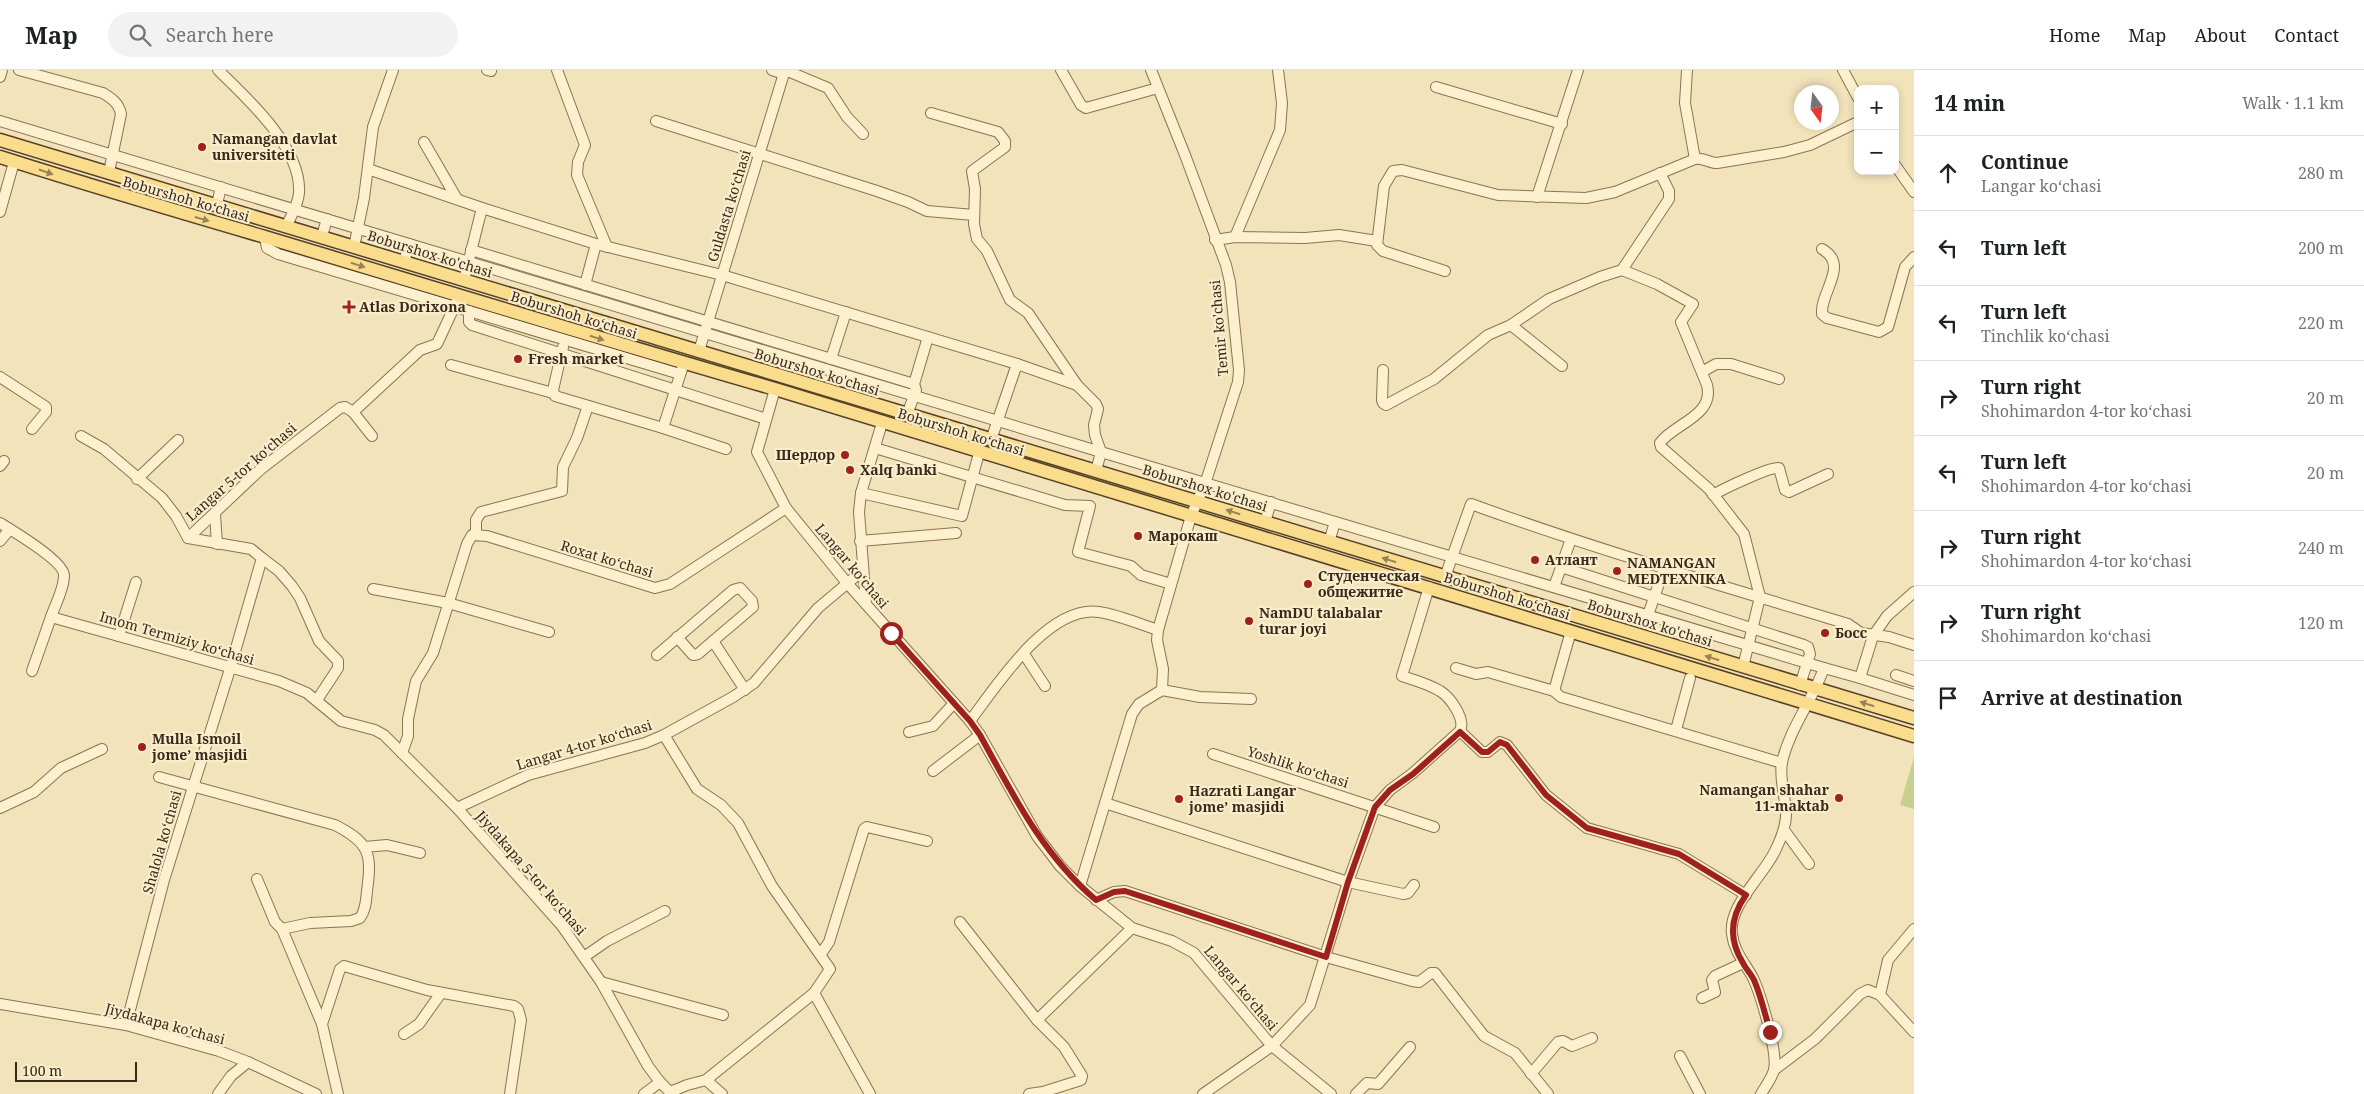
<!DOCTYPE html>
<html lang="en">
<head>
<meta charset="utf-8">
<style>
	:root { --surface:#fff; --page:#f2f2f2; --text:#202124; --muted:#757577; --line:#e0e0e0 }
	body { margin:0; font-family:"Noto Serif",serif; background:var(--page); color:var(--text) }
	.controls { position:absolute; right:15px; top:15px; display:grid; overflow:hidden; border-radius:10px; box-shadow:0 2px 8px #0003 }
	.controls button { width:45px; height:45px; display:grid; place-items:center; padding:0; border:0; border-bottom:1px solid var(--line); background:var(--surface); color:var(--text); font:25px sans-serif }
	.compass { position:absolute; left:1794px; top:15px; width:45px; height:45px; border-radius:50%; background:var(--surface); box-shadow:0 2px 8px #0003; rotate:165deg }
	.scale { position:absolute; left:15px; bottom:12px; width:122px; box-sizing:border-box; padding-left:5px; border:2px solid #38291a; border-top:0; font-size:14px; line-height:18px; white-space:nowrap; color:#38291a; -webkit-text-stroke:4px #f9edcb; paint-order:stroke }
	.stop { position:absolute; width:15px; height:15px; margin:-11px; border:4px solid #9f211d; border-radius:50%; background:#fff }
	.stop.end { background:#9f211d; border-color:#fff; box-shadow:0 1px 5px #0008 }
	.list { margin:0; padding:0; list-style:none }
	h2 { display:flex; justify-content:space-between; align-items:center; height:65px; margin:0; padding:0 20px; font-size:21px }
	h2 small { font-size:16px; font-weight:400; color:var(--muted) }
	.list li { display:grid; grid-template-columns:32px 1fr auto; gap:15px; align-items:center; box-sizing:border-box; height:75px; padding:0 20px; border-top:1px solid var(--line) }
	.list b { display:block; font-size:19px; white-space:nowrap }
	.list p { margin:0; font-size:16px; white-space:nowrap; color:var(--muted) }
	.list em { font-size:16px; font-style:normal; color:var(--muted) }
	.icon { flex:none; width:28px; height:28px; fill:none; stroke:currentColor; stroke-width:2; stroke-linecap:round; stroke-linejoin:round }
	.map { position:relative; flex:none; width:1914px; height:1024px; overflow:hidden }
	header { display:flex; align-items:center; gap:30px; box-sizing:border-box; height:70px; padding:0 25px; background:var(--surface); border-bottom:1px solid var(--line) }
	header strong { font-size:24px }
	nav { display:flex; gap:28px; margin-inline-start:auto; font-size:18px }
	.search { width:350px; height:45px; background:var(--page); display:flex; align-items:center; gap:12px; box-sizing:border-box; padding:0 18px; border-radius:28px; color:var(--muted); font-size:19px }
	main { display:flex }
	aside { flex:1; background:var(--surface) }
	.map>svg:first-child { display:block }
</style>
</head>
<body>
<header>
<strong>Map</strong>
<div class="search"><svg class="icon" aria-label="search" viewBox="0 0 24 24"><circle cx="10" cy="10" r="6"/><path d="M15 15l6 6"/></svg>Search here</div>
<nav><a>Home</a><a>Map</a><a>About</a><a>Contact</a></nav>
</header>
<main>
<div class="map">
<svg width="1914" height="1024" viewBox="0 0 1914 1024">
	<rect width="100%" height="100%" fill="#f2e3bb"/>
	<path fill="#c6d18e" d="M 1914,687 L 1914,739 L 1900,735 Z"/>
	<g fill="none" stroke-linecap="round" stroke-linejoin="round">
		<defs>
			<g id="minor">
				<path d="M 19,0 L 103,23 C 111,28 119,33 121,44 L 109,102"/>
				<path d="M 218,0 C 247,28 302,78 299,123 C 298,135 292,144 287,155"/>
				<path d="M 487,0 L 491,1"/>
				<path d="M 557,0 L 585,75 L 578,92 L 577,105 L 607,177"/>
				<path d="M 772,0 L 784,4"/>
				<path d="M 785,0 L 828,18 L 847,47 L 863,64"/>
				<path d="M 1061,0 L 1081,35 L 1086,38 L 1158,18"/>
				<path d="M 1687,0 L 1685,33 L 1695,89"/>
				<path d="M 1843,0 L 1858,28"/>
				<path d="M 0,7 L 2,0"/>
				<path d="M 1436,17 L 1562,54"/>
				<path d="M 931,43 L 998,62 L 1005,71 L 1005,77 L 972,101 L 975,119 L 974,154 L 977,169 L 987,181 L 1010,230 L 1028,243 L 1077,315 L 1096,334 L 1098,339 L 1094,355 L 1095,365 L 1101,382 L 1824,598"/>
				<path d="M 0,51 L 1101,382 L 1096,401"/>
				<path d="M 656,51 L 877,121 L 908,132 L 927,141 L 974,145"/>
				<path d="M 424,72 L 457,129"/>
				<path d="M 1895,95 L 1914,122"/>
				<path d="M 368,99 L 482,138 L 596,174 L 722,205 L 1017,294 L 1077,315"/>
				<path d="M 1660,103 L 1669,121 L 1669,129 L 1622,200 L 1657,214 L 1693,234 L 1681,252 L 1707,315 C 1715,346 1673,354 1660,373 L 1661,377 L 1709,419 L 1744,464 L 1760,527 L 1743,597"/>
				<path d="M 1537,127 L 1578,0"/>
				<path d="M 217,134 L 221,117"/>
				<path d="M 0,142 L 14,92"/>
				<path d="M 322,166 L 327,149"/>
				<path d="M 265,167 L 267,178 L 278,184 L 680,304"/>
				<path d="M 1235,167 L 1280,60 L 1282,33 L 1278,0"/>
				<path d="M 1215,170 L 1235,167 L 1305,168 L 1339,165 L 1377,171"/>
				<path d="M 354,177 L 364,128 L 373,57 L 393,0"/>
				<path d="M 1822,179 C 1850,195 1820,222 1822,244 L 1827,248 L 1879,262 L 1888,257 L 1905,197 L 1914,187"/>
				<path d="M 471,180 L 914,314 L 916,320 L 907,345"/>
				<path d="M 404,192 L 409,174"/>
				<path d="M 1445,201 L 1383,181 L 1377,175 L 1384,116 L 1393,101 L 1402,100 L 1498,125 L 1586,128 L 1615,122 L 1695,89 C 1703,87 1709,93 1717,93 L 1784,82 L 1810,75 L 1858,52"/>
				<path d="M 464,210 L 482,138"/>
				<path d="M 585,215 L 596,174"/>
				<path d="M 469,241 L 469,252 L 472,255 L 766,349"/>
				<path d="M 1511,255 L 1562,296"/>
				<path d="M 563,277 L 553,320 L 555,326 L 663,358 L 682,299"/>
				<path d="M 699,281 L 785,0"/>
				<path d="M 831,289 L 846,242"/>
				<path d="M 451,295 L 553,323"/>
				<path d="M 1383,300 L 1382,330 L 1383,333 L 1386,335 L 1434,309 L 1488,265 L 1511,255 L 1549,229 L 1600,207 L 1622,200"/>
				<path d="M 1702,302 L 1716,294 L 1731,294 L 1779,309"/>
				<path d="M 0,307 L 46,337 L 46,342 L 32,359"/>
				<path d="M 914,314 L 928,267"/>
				<path d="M 775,319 L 757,382 L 786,438 L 847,513 L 970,651 L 980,665 L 1037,766 L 1060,796 L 1080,816 L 1132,858 L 1172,871 L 1194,883 L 1272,976 L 1331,1024"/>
				<path d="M 353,342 L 372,366"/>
				<path d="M 663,358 L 726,379"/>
				<path d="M 81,366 L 104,379 L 162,428 L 176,446 L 188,468"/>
				<path d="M 991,370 L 1017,294"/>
				<path d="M 875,378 L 1065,435 L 1090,436 L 1078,482 L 1131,496 L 1141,505 L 1171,514"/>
				<path d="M 0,396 L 4,391"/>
				<path d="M 137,409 L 178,370"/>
				<path d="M 861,423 L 962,446 L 979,383"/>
				<path d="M 1713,425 C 1723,419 1771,396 1779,398 L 1785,420 L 1789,422 L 1828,404"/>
				<path d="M 215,444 L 217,474"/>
				<path d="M 1265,452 L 1271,432"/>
				<path d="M 0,453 C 13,461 65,492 64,506 C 64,519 55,535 51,547 L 279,611 L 307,623 L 341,651 L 375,660 L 384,665 L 457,738 L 562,856 L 601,912 L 648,996 L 660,1012 L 644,1024"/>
				<path d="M 476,464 L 476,450 L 481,442 L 562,421 L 563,397 L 577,368 L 588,336"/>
				<path d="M 188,468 L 261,399 L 340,338 L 345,337 L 353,342 L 420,280 L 437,274 L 457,231"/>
				<path d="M 0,471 L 10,459"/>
				<path d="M 860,471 L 956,463"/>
				<path d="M 1329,472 L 1335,452"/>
				<path d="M 262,488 L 279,501 L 292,516 L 300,528 L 319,571 L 338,591 L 338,598 L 317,630"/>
				<path d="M 1561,497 L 1804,575 L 1808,577 L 1810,584 L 1800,615"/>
				<path d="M 1445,507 L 1471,434 C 1595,479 1722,516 1848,554 L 1861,563 L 1889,567 L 1914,575"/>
				<path d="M 1554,517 L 1571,469"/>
				<path d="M 373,519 L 448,533 L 549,562"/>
				<path d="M 866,534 L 859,442 L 861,423 L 882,353"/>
				<path d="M 1648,545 L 1664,499"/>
				<path d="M 119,566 L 136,512"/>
				<path d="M 677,567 L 693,585 L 698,584 L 713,571"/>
				<path d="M 1024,584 L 1045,616"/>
				<path d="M 657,585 L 733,520 L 740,518 L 752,531 L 753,537 L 713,571 L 745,620"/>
				<path d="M 1456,598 L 1476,604 L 1488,602 L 1554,621 L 1561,627 L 1782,693"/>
				<path d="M 32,601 L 51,547"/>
				<path d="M 1896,605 L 1914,611"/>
				<path d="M 1860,608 L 1914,625"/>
				<path d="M 1162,620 L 1200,627 L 1251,629"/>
				<path d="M 1554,621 L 1571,561"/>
				<path d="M 970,651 C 997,615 1048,535 1099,542 C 1119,545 1139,554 1158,560"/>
				<path d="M 1676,660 L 1690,608"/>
				<path d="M 1460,661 L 1482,682 L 1488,682 L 1500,672 L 1507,675 L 1546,725 L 1587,758 L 1679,784 L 1746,825"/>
				<path d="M 909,662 L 933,656 L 954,633"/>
				<path d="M 402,683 L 408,666 L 408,649 L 416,611 L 433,583 L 467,474 L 472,465 L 487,466 L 655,518 L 670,514 L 786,438"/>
				<path d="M 1213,684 L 1434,757"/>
				<path d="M 933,701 L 980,665"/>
				<path d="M 159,707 L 335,755 C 370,773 372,784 367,821 C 366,830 366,840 360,848 L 351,851 L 310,853 L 282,859"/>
				<path d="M 1105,733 L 1348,812 L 1403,824 L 1408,823 L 1414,815"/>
				<path d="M 0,738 L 34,722 L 61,698 L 102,679"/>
				<path d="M 457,738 L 528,705 L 645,673 L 664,665 L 733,627 L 754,613 L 818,538 L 862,501"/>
				<path d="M 1784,760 L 1809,794"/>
				<path d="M 365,777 L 387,775 L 420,783"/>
				<path d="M 257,809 L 275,852 L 282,859 L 322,954"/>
				<path d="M 1080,816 L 1132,644 L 1139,634 L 1162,620 L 1163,599 L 1157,570 L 1158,560 L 1191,446 L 1205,414 L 1238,312 L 1239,300 L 1230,212 L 1226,195 L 1185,85 L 1151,0"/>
				<path d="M 1096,830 L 1114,822 L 1125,821 L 1326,887 L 1412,911 L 1419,912 L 1431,903 L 1435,903 L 1484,966 L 1515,983 L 1548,1024"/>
				<path d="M 960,852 L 1037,950"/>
				<path d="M 821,884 L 829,872 L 864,759 L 867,757 L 927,771"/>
				<path d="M 584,887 L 607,871 L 665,841"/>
				<path d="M 601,912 L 723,945"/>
				<path d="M 814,923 L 870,1024"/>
				<path d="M 1880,925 L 1888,890 L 1914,859"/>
				<path d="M 1702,928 L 1715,922 L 1712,910 L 1715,906 L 1743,893"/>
				<path d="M 0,934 L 126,955 L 219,981 L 248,992 L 316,1024"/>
				<path d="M 126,955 L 164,810 L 230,599 L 262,488 L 251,479 L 188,468"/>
				<path d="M 404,964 L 419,954 L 441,923"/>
				<path d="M 1680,986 L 1700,1024"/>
				<path d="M 1774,1000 L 1815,969 L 1860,924 L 1868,920 L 1880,925 L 1914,962"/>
				<path d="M 1531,1004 L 1558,972 L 1563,971 L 1572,976 L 1592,968"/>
				<path d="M 706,1010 L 722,1024"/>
				<path d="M 660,1012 L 670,1022 L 687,1015 L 706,1010 L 814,923 L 830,899 L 772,816 L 738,753 L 721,735 L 697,719 L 664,665"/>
				<path d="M 218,1024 L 231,1006 L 248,992"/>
				<path d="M 338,1024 L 322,954 L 340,899 L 344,896 L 427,920 L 514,936 L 518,939 L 521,950 L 510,1024"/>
				<path d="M 1029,1024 L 1043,1022 L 1081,1010 L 1082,1006 L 1064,977 L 1037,950 L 1132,858"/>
				<path d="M 1203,1024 L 1272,976 L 1310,935 L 1348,812 L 1375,737 L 1390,720 L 1413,703 L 1460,661 C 1466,649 1450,627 1440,621 C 1429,614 1414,610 1402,606 L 1429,517"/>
				<path d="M 1356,1024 L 1367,1013 L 1378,1014 L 1410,977"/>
				<path d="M 1761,1024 C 1765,1017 1772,1008 1774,1000 C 1778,983 1761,925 1753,908 C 1745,893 1734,882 1732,864 C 1728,836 1763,806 1775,781 C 1781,769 1787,755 1786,741 C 1785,726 1779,707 1782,692 C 1790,658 1812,631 1824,598 L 1860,608 L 1873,566 L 1887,546 L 1914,522"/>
			</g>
			<g id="major">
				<path d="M 0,70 L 1914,648"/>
				<path d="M 0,87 C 88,115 176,141 265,167 C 435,218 604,270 775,319 L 1914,666"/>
			</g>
		</defs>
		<use href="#minor" stroke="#8b7353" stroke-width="12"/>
		<use href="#major" stroke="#574028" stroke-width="15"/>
		<use href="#minor" stroke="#fcf0cf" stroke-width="10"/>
		<use href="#major" stroke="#fadc8d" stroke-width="12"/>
	</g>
	<defs><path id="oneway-solid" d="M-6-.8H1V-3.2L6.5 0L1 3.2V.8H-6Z" transform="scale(1.25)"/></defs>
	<g fill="#998254">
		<use href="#oneway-solid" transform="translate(46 102) rotate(19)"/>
		<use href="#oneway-solid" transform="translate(202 149) rotate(16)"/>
		<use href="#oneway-solid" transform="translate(358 195) rotate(17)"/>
		<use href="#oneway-solid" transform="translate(597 268) rotate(17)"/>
		<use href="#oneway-solid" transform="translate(1233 442) rotate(-163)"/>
		<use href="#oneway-solid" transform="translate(1389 490) rotate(-163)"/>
		<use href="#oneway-solid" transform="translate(1712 588) rotate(-163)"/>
		<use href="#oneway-solid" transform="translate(1867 634) rotate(-163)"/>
	</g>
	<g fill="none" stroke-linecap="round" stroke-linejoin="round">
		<path stroke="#9f211d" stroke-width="6" d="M 891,563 L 970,651 L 980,665 C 1013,725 1043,785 1096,830 L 1114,822 L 1125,821 L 1326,887 L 1348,812 L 1375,737 L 1390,720 L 1413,704 L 1460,662 L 1482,682 L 1488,682 L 1500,672 L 1507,675 L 1546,725 L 1587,758 L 1679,784 L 1746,825 C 1730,847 1728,869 1743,893 C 1746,899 1751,904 1754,910 C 1761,926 1765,944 1770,962"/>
	</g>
	<g fill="#9f211d" stroke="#f9edcb" stroke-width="2">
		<circle cx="202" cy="77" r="5"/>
		<path d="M346.5 229.5h5v5h5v5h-5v5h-5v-5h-5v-5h5z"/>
		<circle cx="518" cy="289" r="5"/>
		<circle cx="845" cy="385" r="5"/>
		<circle cx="850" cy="400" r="5"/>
		<circle cx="1138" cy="466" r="5"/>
		<circle cx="1535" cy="490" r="5"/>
		<circle cx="1617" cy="501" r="5"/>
		<circle cx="1308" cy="514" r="5"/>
		<circle cx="1249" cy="551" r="5"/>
		<circle cx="1825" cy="563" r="5"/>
		<circle cx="142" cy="677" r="5"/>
		<circle cx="1839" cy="728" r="5"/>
		<circle cx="1179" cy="729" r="5"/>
	</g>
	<g text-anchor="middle" stroke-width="4.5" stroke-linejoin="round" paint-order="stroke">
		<g font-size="14" font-weight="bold" fill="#38291a" stroke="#f9edcb" text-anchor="start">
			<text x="212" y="74">Namangan davlat<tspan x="212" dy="16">universiteti</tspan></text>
			<text x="359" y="242">Atlas Dorixona</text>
			<text x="528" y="294">Fresh market</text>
			<text x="835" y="390" text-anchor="end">Шердор</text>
			<text x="860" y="405">Xalq banki</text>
			<text x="1148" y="471">Марокаш</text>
			<text x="1545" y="495">Атлант</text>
			<text x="1627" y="498">NAMANGAN<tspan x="1627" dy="16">MEDTEXNIKA</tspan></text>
			<text x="1318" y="511">Студенческая<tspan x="1318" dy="16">общежитие</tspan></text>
			<text x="1259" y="548">NamDU talabalar<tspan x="1259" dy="16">turar joyi</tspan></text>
			<text x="1835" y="568">Босс</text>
			<text x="152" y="674">Mulla Ismoil<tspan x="152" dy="16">jome’ masjidi</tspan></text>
			<text x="1829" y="725" text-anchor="end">Namangan shahar<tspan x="1829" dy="16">11-maktab</tspan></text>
			<text x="1189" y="726">Hazrati Langar<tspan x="1189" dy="16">jome’ masjidi</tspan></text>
		</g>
		<g font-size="14" fill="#38291a" stroke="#f9edcb">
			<text transform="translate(186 129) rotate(16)" y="5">Boburshoh koʻchasi</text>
			<text transform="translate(729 136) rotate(-73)" y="5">Guldasta koʻchasi</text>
			<text transform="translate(430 184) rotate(17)" y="5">Boburshox ko'chasi</text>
			<text transform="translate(574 245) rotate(17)" y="5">Boburshoh koʻchasi</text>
			<text transform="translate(1219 258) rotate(-95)" y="5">Temir ko'chasi</text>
			<text transform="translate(817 302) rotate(17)" y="5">Boburshox ko'chasi</text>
			<text transform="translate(961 362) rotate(17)" y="5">Boburshoh koʻchasi</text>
			<text transform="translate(241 402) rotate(-41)" y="5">Langar 5-tor koʻchasi</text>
			<text transform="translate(1205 418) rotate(17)" y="5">Boburshox ko'chasi</text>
			<text transform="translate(607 489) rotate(17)" y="5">Roxat koʻchasi</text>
			<text transform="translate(852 496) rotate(50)" y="5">Langar koʻchasi</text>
			<text transform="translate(1507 526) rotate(17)" y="5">Boburshoh koʻchasi</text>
			<text transform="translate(1650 553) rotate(17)" y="5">Boburshox ko'chasi</text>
			<text transform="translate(177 568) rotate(16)" y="5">Imom Termiziy koʻchasi</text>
			<text transform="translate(584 675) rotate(-17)" y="5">Langar 4-tor koʻchasi</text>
			<text transform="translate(1298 697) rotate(18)" y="5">Yoshlik koʻchasi</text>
			<text transform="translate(162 772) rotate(-74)" y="5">Shalola koʻchasi</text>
			<text transform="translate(531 803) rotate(49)" y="5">Jiydakapa 5-tor koʻchasi</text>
			<text transform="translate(1241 918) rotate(50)" y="5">Langar koʻchasi</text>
			<text transform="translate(165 954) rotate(15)" y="5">Jiydakapa ko'chasi</text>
		</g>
	</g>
</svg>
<div class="controls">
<button>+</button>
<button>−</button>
</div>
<svg class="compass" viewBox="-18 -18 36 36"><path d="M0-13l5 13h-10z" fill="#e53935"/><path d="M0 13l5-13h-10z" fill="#757577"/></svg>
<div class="scale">100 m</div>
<div class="stop" style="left:891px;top:563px"></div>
<div class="stop end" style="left:1770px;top:962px"></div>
</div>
<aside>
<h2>14 min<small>Walk · 1.1 km</small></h2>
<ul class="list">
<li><svg class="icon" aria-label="ahead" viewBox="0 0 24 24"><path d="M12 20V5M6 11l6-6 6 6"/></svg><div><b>Continue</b><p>Langar koʻchasi</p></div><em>280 m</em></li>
<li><svg class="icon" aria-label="left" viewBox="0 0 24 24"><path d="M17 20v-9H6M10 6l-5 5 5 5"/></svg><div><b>Turn left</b></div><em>200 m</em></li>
<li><svg class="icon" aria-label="left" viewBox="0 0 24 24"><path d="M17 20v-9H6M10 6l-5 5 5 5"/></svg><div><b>Turn left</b><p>Tinchlik koʻchasi</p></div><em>220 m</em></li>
<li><svg class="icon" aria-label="right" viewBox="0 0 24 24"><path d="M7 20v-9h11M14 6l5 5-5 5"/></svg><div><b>Turn right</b><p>Shohimardon 4-tor koʻchasi</p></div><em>20 m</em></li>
<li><svg class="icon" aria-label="left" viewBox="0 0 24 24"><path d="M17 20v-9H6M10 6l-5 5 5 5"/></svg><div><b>Turn left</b><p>Shohimardon 4-tor koʻchasi</p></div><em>20 m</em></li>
<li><svg class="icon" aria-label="right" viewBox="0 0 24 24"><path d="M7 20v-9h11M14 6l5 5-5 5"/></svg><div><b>Turn right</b><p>Shohimardon 4-tor koʻchasi</p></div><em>240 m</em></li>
<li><svg class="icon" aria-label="right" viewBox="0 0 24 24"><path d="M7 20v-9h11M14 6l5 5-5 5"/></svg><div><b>Turn right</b><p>Shohimardon koʻchasi</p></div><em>120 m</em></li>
<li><svg class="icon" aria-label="arrive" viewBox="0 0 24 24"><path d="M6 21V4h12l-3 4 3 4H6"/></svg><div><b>Arrive at destination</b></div></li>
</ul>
</aside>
</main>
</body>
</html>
